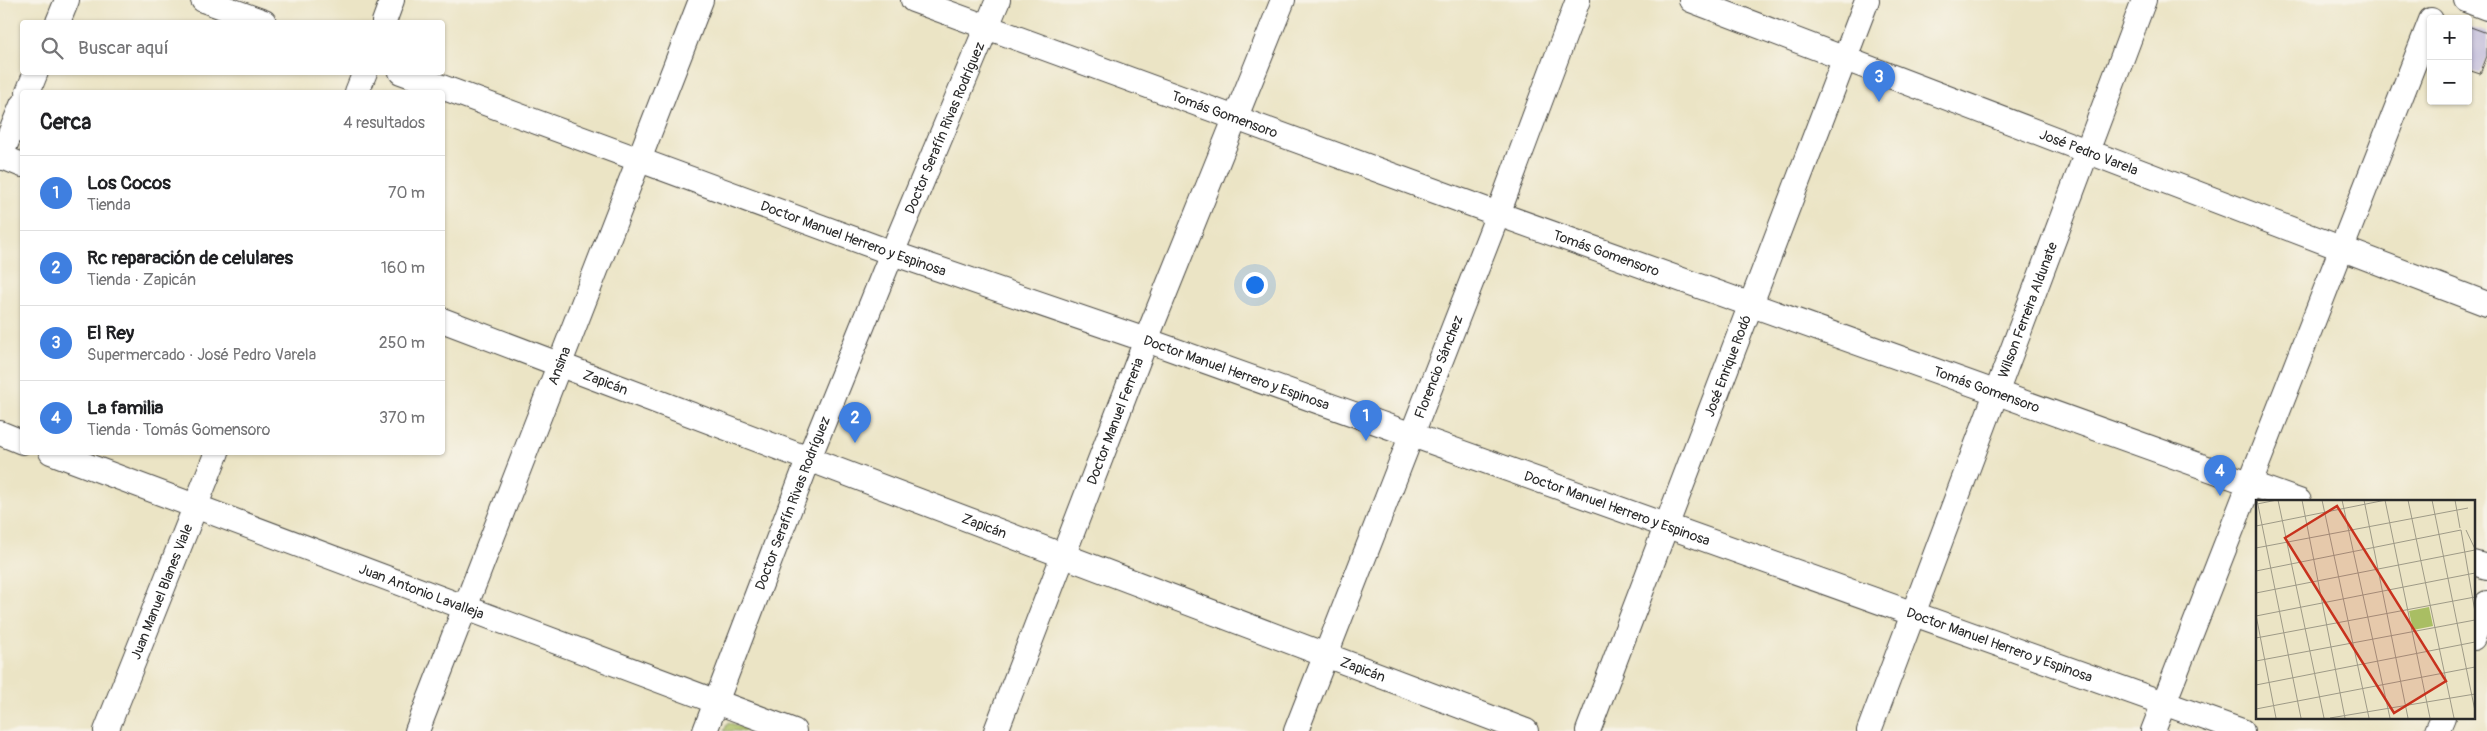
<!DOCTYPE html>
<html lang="es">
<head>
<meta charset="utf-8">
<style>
	:root { --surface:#fff; --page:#f6f6f6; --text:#202124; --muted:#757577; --line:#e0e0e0; --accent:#db2777 }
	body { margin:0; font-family:Pangolin,sans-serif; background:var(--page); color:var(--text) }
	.controls { position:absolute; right:15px; top:15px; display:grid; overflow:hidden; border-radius:5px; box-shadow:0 1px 4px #0004 }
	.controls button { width:45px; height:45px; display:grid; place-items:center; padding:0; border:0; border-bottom:1px solid var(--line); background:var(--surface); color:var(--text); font:25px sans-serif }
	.you { position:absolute; left:1254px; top:284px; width:18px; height:18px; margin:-12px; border:4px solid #fff; border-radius:50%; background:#1a73e8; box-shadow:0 0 0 8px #1a73e833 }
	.badge { display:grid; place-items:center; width:32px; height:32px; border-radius:50%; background:var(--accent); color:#fff; font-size:16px; font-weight:700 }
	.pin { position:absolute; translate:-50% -41px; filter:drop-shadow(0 1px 2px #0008) }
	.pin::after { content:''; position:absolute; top:26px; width:18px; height:15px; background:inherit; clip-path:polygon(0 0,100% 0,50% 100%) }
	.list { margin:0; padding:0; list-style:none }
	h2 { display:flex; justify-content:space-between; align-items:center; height:65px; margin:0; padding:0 20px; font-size:21px }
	h2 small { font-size:16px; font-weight:400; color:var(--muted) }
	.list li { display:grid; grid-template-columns:32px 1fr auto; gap:15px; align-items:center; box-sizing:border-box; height:75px; padding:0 20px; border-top:1px solid var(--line) }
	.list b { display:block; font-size:19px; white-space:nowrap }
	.list p { margin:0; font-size:16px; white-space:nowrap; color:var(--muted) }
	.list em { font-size:16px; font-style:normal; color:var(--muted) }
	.icon { flex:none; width:28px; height:28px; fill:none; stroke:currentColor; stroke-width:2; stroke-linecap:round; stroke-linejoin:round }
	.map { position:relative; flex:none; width:2487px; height:731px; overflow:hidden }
	.search { position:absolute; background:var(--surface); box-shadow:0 1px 4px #0004; left:20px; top:20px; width:425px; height:55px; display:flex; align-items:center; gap:12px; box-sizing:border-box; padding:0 18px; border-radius:5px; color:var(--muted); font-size:19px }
	.panel { position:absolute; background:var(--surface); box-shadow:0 1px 4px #0004; left:20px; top:90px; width:425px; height:365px; border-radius:5px }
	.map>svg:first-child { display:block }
</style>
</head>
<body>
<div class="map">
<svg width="2487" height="731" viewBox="0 0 2487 731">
	<rect width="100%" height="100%" fill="#f7f3e8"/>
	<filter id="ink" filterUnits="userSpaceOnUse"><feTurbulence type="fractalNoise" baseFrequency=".02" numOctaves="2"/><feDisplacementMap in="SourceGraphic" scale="10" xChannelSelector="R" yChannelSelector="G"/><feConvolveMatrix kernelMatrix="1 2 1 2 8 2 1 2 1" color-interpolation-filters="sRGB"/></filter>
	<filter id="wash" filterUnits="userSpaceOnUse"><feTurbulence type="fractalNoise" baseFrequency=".0096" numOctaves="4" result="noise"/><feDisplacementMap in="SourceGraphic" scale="20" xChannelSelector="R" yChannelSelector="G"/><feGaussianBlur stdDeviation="1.12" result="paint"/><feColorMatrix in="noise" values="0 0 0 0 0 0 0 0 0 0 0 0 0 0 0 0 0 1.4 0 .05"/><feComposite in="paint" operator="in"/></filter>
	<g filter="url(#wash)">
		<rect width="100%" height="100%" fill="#ebe4c5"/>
		<path fill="#a9be63" stroke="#6a7447" d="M 728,722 L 751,731 L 724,731 Z"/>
		<g id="blocks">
			<path fill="#b1abd8" d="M 2468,26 L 2487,33 L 2487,56 L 2480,74 L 2468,70 Z"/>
		</g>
	</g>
	<g filter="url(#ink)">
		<use href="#blocks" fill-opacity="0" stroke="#484742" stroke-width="1"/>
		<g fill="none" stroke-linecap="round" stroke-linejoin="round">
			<defs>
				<g id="minor">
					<path d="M 203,0 L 264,22"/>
					<path id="s1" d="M 913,0 L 1498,214 L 2299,501"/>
					<path id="s2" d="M 1691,0 L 2487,304"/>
					<path d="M 2466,0 L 2487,8"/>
					<path d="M 58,22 L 67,0"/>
					<path d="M 384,22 L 392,0"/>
					<path id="s3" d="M 401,72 L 892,253 L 1146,340 L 2242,731"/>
					<path d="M 28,92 L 36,72"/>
					<path d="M 357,92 L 365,72"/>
					<path d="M 0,156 L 22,165"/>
					<path d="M 0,158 L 22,105"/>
					<path id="s4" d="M 442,320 L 1526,731"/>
					<path d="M 0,433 L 22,442"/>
					<path id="s5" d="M 51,452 L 794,731"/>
					<path d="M 2473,563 L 2487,567"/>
					<path d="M 2473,638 L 2487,603"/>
					<path id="s6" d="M 106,731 L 217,452"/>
					<path id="s7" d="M 417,731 L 701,0"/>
					<path id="s8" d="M 705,731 L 809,458 L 892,253 L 998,0"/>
					<path id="s9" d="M 996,731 L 1146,340 L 1283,0"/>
					<path id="s10" d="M 1296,731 L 1498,214 L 1578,0"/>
					<path id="s11" d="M 1588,731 L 1867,0"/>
					<path id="s12" d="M 1869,731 L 2144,0"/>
					<path d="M 2153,731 L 2431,20"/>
					<path d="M 2437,731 L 2443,717"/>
				</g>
			</defs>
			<use href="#minor" stroke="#484742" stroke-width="26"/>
			<use href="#minor" stroke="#fff" stroke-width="24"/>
		</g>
	</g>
	<g text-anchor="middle" stroke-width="4" stroke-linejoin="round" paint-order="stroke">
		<g font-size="14" fill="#2b2b2b" stroke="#f7f3e8">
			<text dy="5" stroke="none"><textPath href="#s1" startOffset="332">Tomás Gomensoro</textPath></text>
			<text dy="5" stroke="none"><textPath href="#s8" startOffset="649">Doctor Serafín Rivas Rodríguez</textPath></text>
			<text dy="5" stroke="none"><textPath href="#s2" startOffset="426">José Pedro Varela</textPath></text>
			<text dy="5" stroke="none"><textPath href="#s3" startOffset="482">Doctor Manuel Herrero y Espinosa</textPath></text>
			<text dy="5" stroke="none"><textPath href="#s1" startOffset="738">Tomás Gomensoro</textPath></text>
			<text dy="5" stroke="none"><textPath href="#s12" startOffset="450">Wilson Ferreira Aldunate</textPath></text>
			<text dy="5" stroke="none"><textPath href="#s7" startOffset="392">Ansina</textPath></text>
			<text dy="5" stroke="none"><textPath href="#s10" startOffset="391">Florencio Sánchez</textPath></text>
			<text dy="5" stroke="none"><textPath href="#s11" startOffset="391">José Enrique Rodó</textPath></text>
			<text dy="5" stroke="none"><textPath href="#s3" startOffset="888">Doctor Manuel Herrero y Espinosa</textPath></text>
			<text dy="5" stroke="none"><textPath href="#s4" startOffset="175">Zapicán</textPath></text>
			<text dy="5" stroke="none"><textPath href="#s1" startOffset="1142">Tomás Gomensoro</textPath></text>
			<text dy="5" stroke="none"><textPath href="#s9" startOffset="332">Doctor Manuel Ferreria</textPath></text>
			<text dy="5" stroke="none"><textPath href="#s8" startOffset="244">Doctor Serafín Rivas Rodríguez</textPath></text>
			<text dy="5" stroke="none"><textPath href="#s3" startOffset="1292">Doctor Manuel Herrero y Espinosa</textPath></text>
			<text dy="5" stroke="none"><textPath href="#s4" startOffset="580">Zapicán</textPath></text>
			<text dy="5" stroke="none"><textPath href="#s5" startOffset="396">Juan Antonio Lavalleja</textPath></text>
			<text dy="5" stroke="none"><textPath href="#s6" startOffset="150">Juan Manuel Blanes Viale</textPath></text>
			<text dy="5" stroke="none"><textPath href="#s3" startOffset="1698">Doctor Manuel Herrero y Espinosa</textPath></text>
			<text dy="5" stroke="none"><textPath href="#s4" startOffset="985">Zapicán</textPath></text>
		</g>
	</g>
	<g transform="translate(2256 500)">
		<rect width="219" height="219" fill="#ebe4c5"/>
		<path d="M 173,107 L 177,126 L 157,130 L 153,111 Z" fill="#a9be63"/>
		<path fill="none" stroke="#9e9a87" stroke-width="1" d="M 1,0 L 45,218M 22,0 L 68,218M 46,0 L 89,218M 66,0 L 113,218M 86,0 L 134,218M 108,0 L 152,218M 129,0 L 174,218M 152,0 L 198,218M 176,0 L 219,211M 199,0 L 204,28M 1,4 L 21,0M 0,26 L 130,0M 205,30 L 219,112M 210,30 L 219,49M 0,48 L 212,8M 0,71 L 205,30M 0,93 L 219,50M 0,115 L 20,218M 0,116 L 219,73M 0,138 L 219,97M 0,161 L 219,120M 0,185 L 219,142M 0,209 L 219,167M 74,218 L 219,194"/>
		<path fill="#c8321e" fill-opacity="0.15" stroke="#c8321e" stroke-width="2.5" d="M 81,6 L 190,181 L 138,213 L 29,38 Z"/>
		<rect width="219" height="219" fill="none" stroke="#2b2b2b" stroke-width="2.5"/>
	</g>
</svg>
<div class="controls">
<button>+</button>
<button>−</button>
</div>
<div class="you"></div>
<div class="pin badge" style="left:1366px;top:441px;background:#3f7fe0">1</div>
<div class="pin badge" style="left:855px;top:443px;background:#3f7fe0">2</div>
<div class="pin badge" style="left:1879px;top:102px;background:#3f7fe0">3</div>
<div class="pin badge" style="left:2220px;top:496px;background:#3f7fe0">4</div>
<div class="search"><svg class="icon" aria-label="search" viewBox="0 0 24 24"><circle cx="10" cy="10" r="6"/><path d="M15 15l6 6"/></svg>Buscar aquí</div>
<section class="panel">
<h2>Cerca<small>4 resultados</small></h2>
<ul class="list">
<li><span class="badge" style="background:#3f7fe0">1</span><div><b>Los Cocos</b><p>Tienda</p></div><em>70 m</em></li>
<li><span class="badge" style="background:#3f7fe0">2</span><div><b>Rc reparación de celulares</b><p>Tienda · Zapicán</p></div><em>160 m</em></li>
<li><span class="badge" style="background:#3f7fe0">3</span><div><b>El Rey</b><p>Supermercado · José Pedro Varela</p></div><em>250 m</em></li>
<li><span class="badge" style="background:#3f7fe0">4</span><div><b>La familia</b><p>Tienda · Tomás Gomensoro</p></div><em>370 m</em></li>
</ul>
</section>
</div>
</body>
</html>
